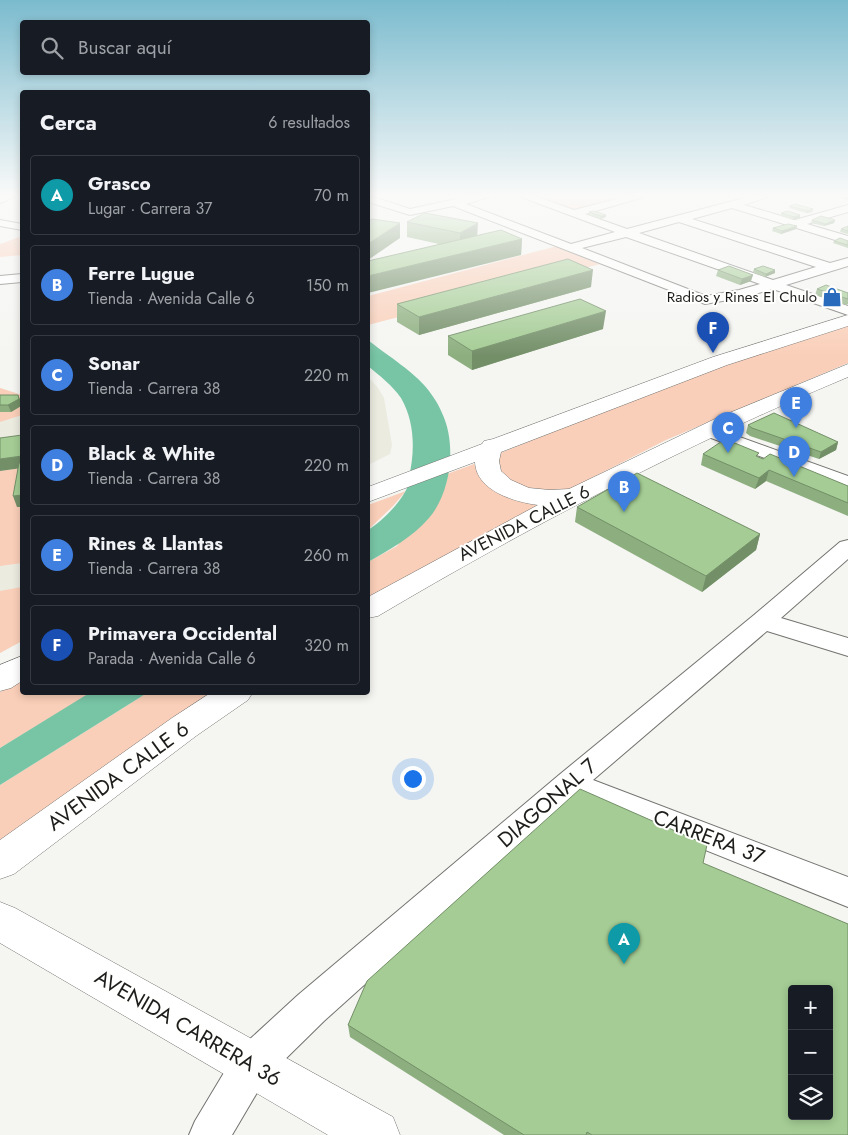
<!DOCTYPE html>
<html lang="es">
<head>
<meta charset="utf-8">
<style>
	:root { --surface:#171b24; --page:#242831; --text:#f1f3f6; --muted:#9ea1a6; --line:#363941; --accent:#286bbc }
	body { margin:0; font-family:Jost,sans-serif; background:var(--page); color:var(--text) }
	.controls { position:absolute; right:15px; bottom:15px; display:grid; overflow:hidden; border-radius:5px; box-shadow:0 2px 8px #0003 }
	.controls button { width:45px; height:45px; display:grid; place-items:center; padding:0; border:0; border-bottom:1px solid var(--line); background:var(--surface); color:var(--text); font:25px sans-serif }
	.you { position:absolute; left:412px; top:778px; width:18px; height:18px; margin:-12px; border:4px solid #fff; border-radius:50%; background:#1a73e8; box-shadow:0 0 0 8px #1a73e833 }
	.badge { display:grid; place-items:center; width:32px; height:32px; border-radius:50%; background:var(--accent); color:#fff; font-size:16px; font-weight:700 }
	.pin { position:absolute; translate:-50% -41px; filter:drop-shadow(0 1px 2px #0008) }
	.pin::after { content:''; position:absolute; top:26px; width:18px; height:15px; background:inherit; clip-path:polygon(0 0,100% 0,50% 100%) }
	.list { margin:0; padding:0; list-style:none }
	h2 { display:flex; justify-content:space-between; align-items:center; height:65px; margin:0; padding:0 20px; font-size:21px }
	h2 small { font-size:16px; font-weight:400; color:var(--muted) }
	.list li { display:grid; grid-template-columns:32px 1fr auto; gap:15px; align-items:center; box-sizing:border-box; height:80px; margin:0 10px 10px; padding:0 10px; border:1px solid var(--line); border-radius:5px }
	.list b { display:block; font-size:19px; white-space:nowrap }
	.list p { margin:0; font-size:16px; white-space:nowrap; color:var(--muted) }
	.list em { font-size:16px; font-style:normal; color:var(--muted) }
	.icon { flex:none; width:28px; height:28px; fill:none; stroke:currentColor; stroke-width:2; stroke-linecap:round; stroke-linejoin:round }
	.map { position:relative; flex:none; width:848px; height:1135px; overflow:hidden }
	.search { position:absolute; background:var(--surface); box-shadow:0 2px 8px #0003; left:20px; top:20px; width:350px; height:55px; display:flex; align-items:center; gap:12px; box-sizing:border-box; padding:0 18px; border-radius:5px; color:var(--muted); font-size:19px }
	.panel { position:absolute; background:var(--surface); box-shadow:0 2px 8px #0003; left:20px; top:90px; width:350px; height:605px; border-radius:5px }
	.map>svg:first-child { display:block }
</style>
</head>
<body>
<div class="map">
<svg width="848" height="1135" viewBox="0 0 848 1135">
	<rect width="100%" height="100%" fill="#f5f5f2"/>
	<g fill="#ebebe0">
		<path d="M 368,377 L 378,388 L 384,398 L 392,445 L 390,454 L 368,465 Z"/>
		<path d="M 0,388 L 22,395 L 22,641 L 0,653 Z"/>
	</g>
	<g fill="#facfb9">
		<path d="M 530,197 L 629,197 L 571,212 Z"/>
		<path d="M 22,236 L 22,255 L 0,257 L 0,244 Z"/>
		<path d="M 557,246 L 600,264 L 368,325 L 368,296 Z"/>
		<path d="M 848,325 L 848,363 L 666,440 L 566,491 L 525,491 L 496,471 L 498,454 C 613,407 729,360 848,325 Z"/>
		<path d="M 0,388 L 22,395 L 22,415 L 0,422 Z"/>
		<path d="M 474,464 L 487,481 L 544,502 L 438,561 L 368,603 L 368,562 L 397,546 L 446,485 L 447,474 Z"/>
		<path d="M 22,468 L 22,563 L 0,566 L 0,471 Z"/>
		<path d="M 406,491 L 393,506 L 368,530 L 368,505 Z"/>
		<path d="M 22,587 L 22,641 L 0,653 L 0,591 Z"/>
		<path d="M 22,679 L 22,692 L 91,693 L 0,748 L 0,692 Z"/>
		<path d="M 147,693 L 225,693 L 0,847 L 0,785 Z"/>
	</g>
	<g fill="#78c5a6">
		<path d="M 368,340 C 384,353 411,370 424,385 C 431,393 438,403 442,413 C 457,444 451,493 429,518 C 413,537 389,550 368,562 L 368,530 C 381,522 398,505 405,492 C 408,488 408,481 409,477 C 415,451 415,422 401,398 C 392,385 380,376 368,366 Z"/>
		<path d="M 91,692 L 147,693 L 0,785 L 0,748 Z"/>
	</g>
	<g fill="none" stroke-linecap="round" stroke-linejoin="round">
		<defs>
			<g id="minor">
				<path d="M 0,197 L 14,197 L 0,203 Z"/>
				<path d="M 368,197 L 374,197 L 410,209 L 465,197 L 489,197 L 466,204 L 571,244 L 615,232 L 521,197 L 538,197 L 574,210 L 624,197 L 644,197 L 585,214 L 627,229 L 748,197 L 767,197 L 744,205 L 795,220 L 848,205 L 848,212 L 807,224 L 848,236 L 848,244 L 732,208 L 692,219 L 830,263 L 848,258 L 848,266 L 786,285 L 848,306 L 848,315 L 773,289 L 740,298 L 705,304 L 453,206 L 410,215 L 368,202 ZM 679,222 L 816,267 L 773,280 L 639,233 ZM 626,237 L 760,284 L 739,290 L 706,296 L 582,248 Z"/>
				<path d="M 0,220 L 22,224 L 22,230 L 0,226 Z"/>
				<path d="M 22,274 L 22,282 L 0,284 L 0,276 Z"/>
				<path d="M 709,426 L 848,476 L 848,489 L 703,435 L 700,431 L 703,427 Z"/>
				<path d="M 848,540 L 848,559 L 781,618 L 848,638 L 848,656 L 767,631 L 593,780 L 848,877 L 848,907 L 573,797 L 324,1021 L 265,1079 L 232,1135 L 189,1135 L 195,1121 L 237,1051 L 298,995 L 559,775 L 754,615 L 840,542 Z"/>
			</g>
			<g id="major">
				<path d="M 848,315 L 848,326 L 727,365 L 501,452 L 499,461 L 501,471 L 511,480 L 529,488 L 550,490 L 569,489 L 717,418 L 848,364 L 848,377 C 685,445 530,526 378,616 L 368,618 L 368,597 L 538,505 C 515,502 476,491 475,462 L 368,502 L 368,487 L 482,444 L 484,441 L 493,439 L 713,357 Z"/>
				<path d="M 22,656 L 22,681 L 11,688 L 0,691 L 0,665 Z"/>
				<path d="M 212,692 L 253,692 L 248,700 L 196,736 L 14,874 L 0,879 L 0,840 L 172,718 Z"/>
				<path d="M 0,902 L 15,908 L 393,1117 L 400,1135 L 328,1135 L 0,943 Z"/>
			</g>
		</defs>
		<use href="#minor" stroke="#737370" stroke-width="2"/>
		<use href="#major" stroke="#737370" stroke-width="1"/>
		<use href="#minor" fill="#fff" fill-rule="evenodd"/>
		<use href="#major" fill="#fff" fill-rule="evenodd"/>
	</g>
	<g fill="#8daf7f">
		<path d="M 837,197 L 848,197 L 848,200 Z"/>
		<path d="M 790,206 L 813,209 L 812,212 L 806,213 L 789,208 Z"/>
		<path d="M 589,212 L 606,217 L 600,219 L 589,215 Z"/>
		<path d="M 781,213 L 800,218 L 793,220 L 781,216 Z"/>
		<path d="M 812,220 L 835,220 L 834,223 L 824,226 L 811,223 Z"/>
		<path d="M 407,222 L 477,235 L 522,239 L 521,255 L 439,244 L 407,237 Z"/>
		<path d="M 797,226 L 796,229 L 781,234 L 772,231 L 773,228 Z"/>
		<path d="M 848,226 L 848,234 L 840,232 L 841,229 Z"/>
		<path d="M 834,241 L 848,241 L 848,248 L 833,243 Z"/>
		<path d="M 754,269 L 775,270 L 775,273 L 765,277 L 753,272 Z"/>
		<path d="M 718,270 L 751,281 L 740,285 L 716,276 Z"/>
		<path d="M 591,287 L 419,335 L 397,322 L 397,304 Z"/>
		<path d="M 817,289 L 848,293 L 848,304 L 846,305 L 815,295 Z"/>
		<path d="M 603,329 L 472,370 L 448,355 L 448,336 Z"/>
		<path d="M 0,395 L 18,395 L 21,402 L 21,406 L 11,412 L 0,412 Z"/>
		<path d="M 748,425 L 838,442 L 836,450 L 819,459 L 750,436 L 746,433 Z"/>
		<path d="M 703,454 L 758,457 L 848,486 L 848,516 L 766,481 L 755,489 L 701,465 Z"/>
		<path d="M 577,507 L 760,534 L 756,550 L 702,592 L 575,522 Z"/>
		<path d="M 703,863 L 848,1135 L 504,1135 L 350,1037 L 348,1025 Z"/>
	</g>
	<g fill="#738f68">
		<path d="M 813,209 L 812,212 L 806,213 L 807,211 Z"/>
		<path d="M 606,215 L 606,217 L 600,219 L 601,216 Z"/>
		<path d="M 800,215 L 800,218 L 793,220 L 794,217 Z"/>
		<path d="M 835,220 L 834,223 L 824,226 L 825,224 Z"/>
		<path d="M 400,223 L 400,238 L 368,260 L 368,244 Z"/>
		<path d="M 478,223 L 477,239 L 460,249 L 460,233 Z"/>
		<path d="M 797,226 L 796,229 L 781,234 L 782,231 Z"/>
		<path d="M 522,239 L 521,255 L 368,293 L 368,276 Z"/>
		<path d="M 593,270 L 591,287 L 419,335 L 419,317 Z"/>
		<path d="M 775,270 L 775,273 L 765,277 L 766,274 Z"/>
		<path d="M 753,275 L 751,281 L 740,285 L 742,279 Z"/>
		<path d="M 606,311 L 603,329 L 472,370 L 472,351 Z"/>
		<path d="M 18,395 L 21,402 L 21,406 L 11,412 L 8,405 Z"/>
		<path d="M 838,442 L 836,450 L 819,459 L 821,452 Z"/>
		<path d="M 22,456 L 22,468 L 0,471 L 0,459 Z"/>
		<path d="M 769,470 L 766,481 L 755,489 L 759,478 Z"/>
		<path d="M 22,495 L 22,507 L 17,507 L 13,496 Z"/>
		<path d="M 760,534 L 756,550 L 702,592 L 706,576 Z"/>
	</g>
	<g fill="#a4cc94" stroke="#738f68" fill-rule="evenodd">
		<path d="M 795,204 L 813,209 L 807,211 L 790,206 Z"/>
		<path d="M 594,211 L 606,215 L 601,216 L 589,212 Z"/>
		<path d="M 788,211 L 800,215 L 794,217 L 781,213 Z"/>
		<path d="M 425,213 L 478,223 L 460,233 L 407,222 Z"/>
		<path d="M 821,216 L 835,220 L 825,224 L 812,220 Z"/>
		<path d="M 372,219 L 400,223 L 368,244 L 368,221 Z"/>
		<path d="M 788,224 L 797,226 L 782,231 L 773,228 Z"/>
		<path d="M 848,226 L 848,231 L 841,229 Z"/>
		<path d="M 501,230 L 522,239 L 368,276 L 368,261 Z"/>
		<path d="M 840,238 L 848,241 L 848,245 L 834,241 Z"/>
		<path d="M 568,259 L 593,270 L 419,317 L 397,304 Z"/>
		<path d="M 729,266 L 753,275 L 742,279 L 718,270 Z"/>
		<path d="M 763,266 L 775,270 L 766,274 L 754,269 Z"/>
		<path d="M 826,285 L 848,293 L 848,299 L 817,289 Z"/>
		<path d="M 580,299 L 606,311 L 472,351 L 448,336 Z"/>
		<path d="M 0,395 L 18,395 L 19,399 L 8,405 L 0,405 Z"/>
		<path d="M 774,413 L 838,442 L 821,452 L 752,428 L 748,425 Z"/>
		<path d="M 22,435 L 22,456 L 0,459 L 0,438 Z"/>
		<path d="M 725,439 L 759,453 L 756,456 L 763,459 L 770,454 L 848,486 L 848,503 L 769,470 L 759,478 L 703,454 Z"/>
		<path d="M 19,463 L 22,463 L 22,495 L 13,496 Z"/>
		<path d="M 637,473 L 760,534 L 706,576 L 577,507 Z"/>
		<path d="M 580,789 L 707,845 L 703,863 L 848,924 L 848,1135 L 592,1135 L 587,1132 L 586,1135 L 524,1135 L 348,1025 L 367,981 ZM 792,989 L 829,989 L 829,1116 L 792,1116 Z"/>
	</g>
	<linearGradient id="sky" x2="0" y2="1"><stop stop-color="#7bbbce"/><stop offset="0.55" stop-color="#fafaf9"/><stop offset="1" stop-color="#fafaf9" stop-opacity="0"/></linearGradient>
	<rect width="848" height="356" fill="url(#sky)"/>
	<defs>
		<symbol id="shop-bare" viewBox="-9 -9 18 18"><path d="M-5-2.5h2.3a2.7 3.5 0 0 1 5.4 0H5L5.5 6h-11ZM-1.5-2.5h3a1.5 2.3 0 0 0-3 0Z" fill="#286bbc" stroke="#fffffe" stroke-width="2.5" paint-order="stroke"/></symbol>
	</defs>
	<g fill-rule="evenodd">
		<use href="#shop-bare" x="818" y="283" width="28" height="28"/>
	</g>
	<g text-anchor="middle" stroke-width="4" stroke-linejoin="round" paint-order="stroke">
		<g font-size="15" fill="#1d1d1c" stroke="#fffffe" text-anchor="end">
			<text x="817" y="302">Radios y Rines El Chulo</text>
		</g>
		<g font-size="18" fill="#1d1d1c" stroke="#fffffe">
			<text transform="translate(524 523) rotate(-27)" y="6">AVENIDA CALLE 6</text>
		</g>
		<g font-size="21" fill="#1d1d1c" stroke="#fffffe">
			<text transform="translate(118 776) rotate(-36)" y="7">AVENIDA CALLE 6</text>
			<text transform="translate(547 803) rotate(-41)" y="7">DIAGONAL 7</text>
			<text transform="translate(709 837) rotate(21)" y="7">CARRERA 37</text>
			<text transform="translate(188 1028) rotate(30)" y="7">AVENIDA CARRERA 36</text>
		</g>
	</g>
</svg>
<div class="controls">
<button>+</button>
<button>−</button>
<button><svg class="icon" aria-label="layers" viewBox="0 0 24 24"><path d="M12 4l9 5-9 5-9-5zM3 14l9 5 9-5"/></svg></button>
</div>
<div class="you"></div>
<div class="pin badge" style="left:624px;top:964px;background:#0f9aa8">A</div>
<div class="pin badge" style="left:624px;top:512px;background:#3f7fe0">B</div>
<div class="pin badge" style="left:728px;top:453px;background:#3f7fe0">C</div>
<div class="pin badge" style="left:794px;top:477px;background:#3f7fe0">D</div>
<div class="pin badge" style="left:796px;top:428px;background:#3f7fe0">E</div>
<div class="pin badge" style="left:713px;top:353px;background:#1a4fb4">F</div>
<div class="search"><svg class="icon" aria-label="search" viewBox="0 0 24 24"><circle cx="10" cy="10" r="6"/><path d="M15 15l6 6"/></svg>Buscar aquí</div>
<section class="panel">
<h2>Cerca<small>6 resultados</small></h2>
<ul class="list">
<li><span class="badge" style="background:#0f9aa8">A</span><div><b>Grasco</b><p>Lugar · Carrera 37</p></div><em>70 m</em></li>
<li><span class="badge" style="background:#3f7fe0">B</span><div><b>Ferre Lugue</b><p>Tienda · Avenida Calle 6</p></div><em>150 m</em></li>
<li><span class="badge" style="background:#3f7fe0">C</span><div><b>Sonar</b><p>Tienda · Carrera 38</p></div><em>220 m</em></li>
<li><span class="badge" style="background:#3f7fe0">D</span><div><b>Black &amp; White</b><p>Tienda · Carrera 38</p></div><em>220 m</em></li>
<li><span class="badge" style="background:#3f7fe0">E</span><div><b>Rines &amp; Llantas</b><p>Tienda · Carrera 38</p></div><em>260 m</em></li>
<li><span class="badge" style="background:#1a4fb4">F</span><div><b>Primavera Occidental</b><p>Parada · Avenida Calle 6</p></div><em>320 m</em></li>
</ul>
</section>
</div>
</body>
</html>
